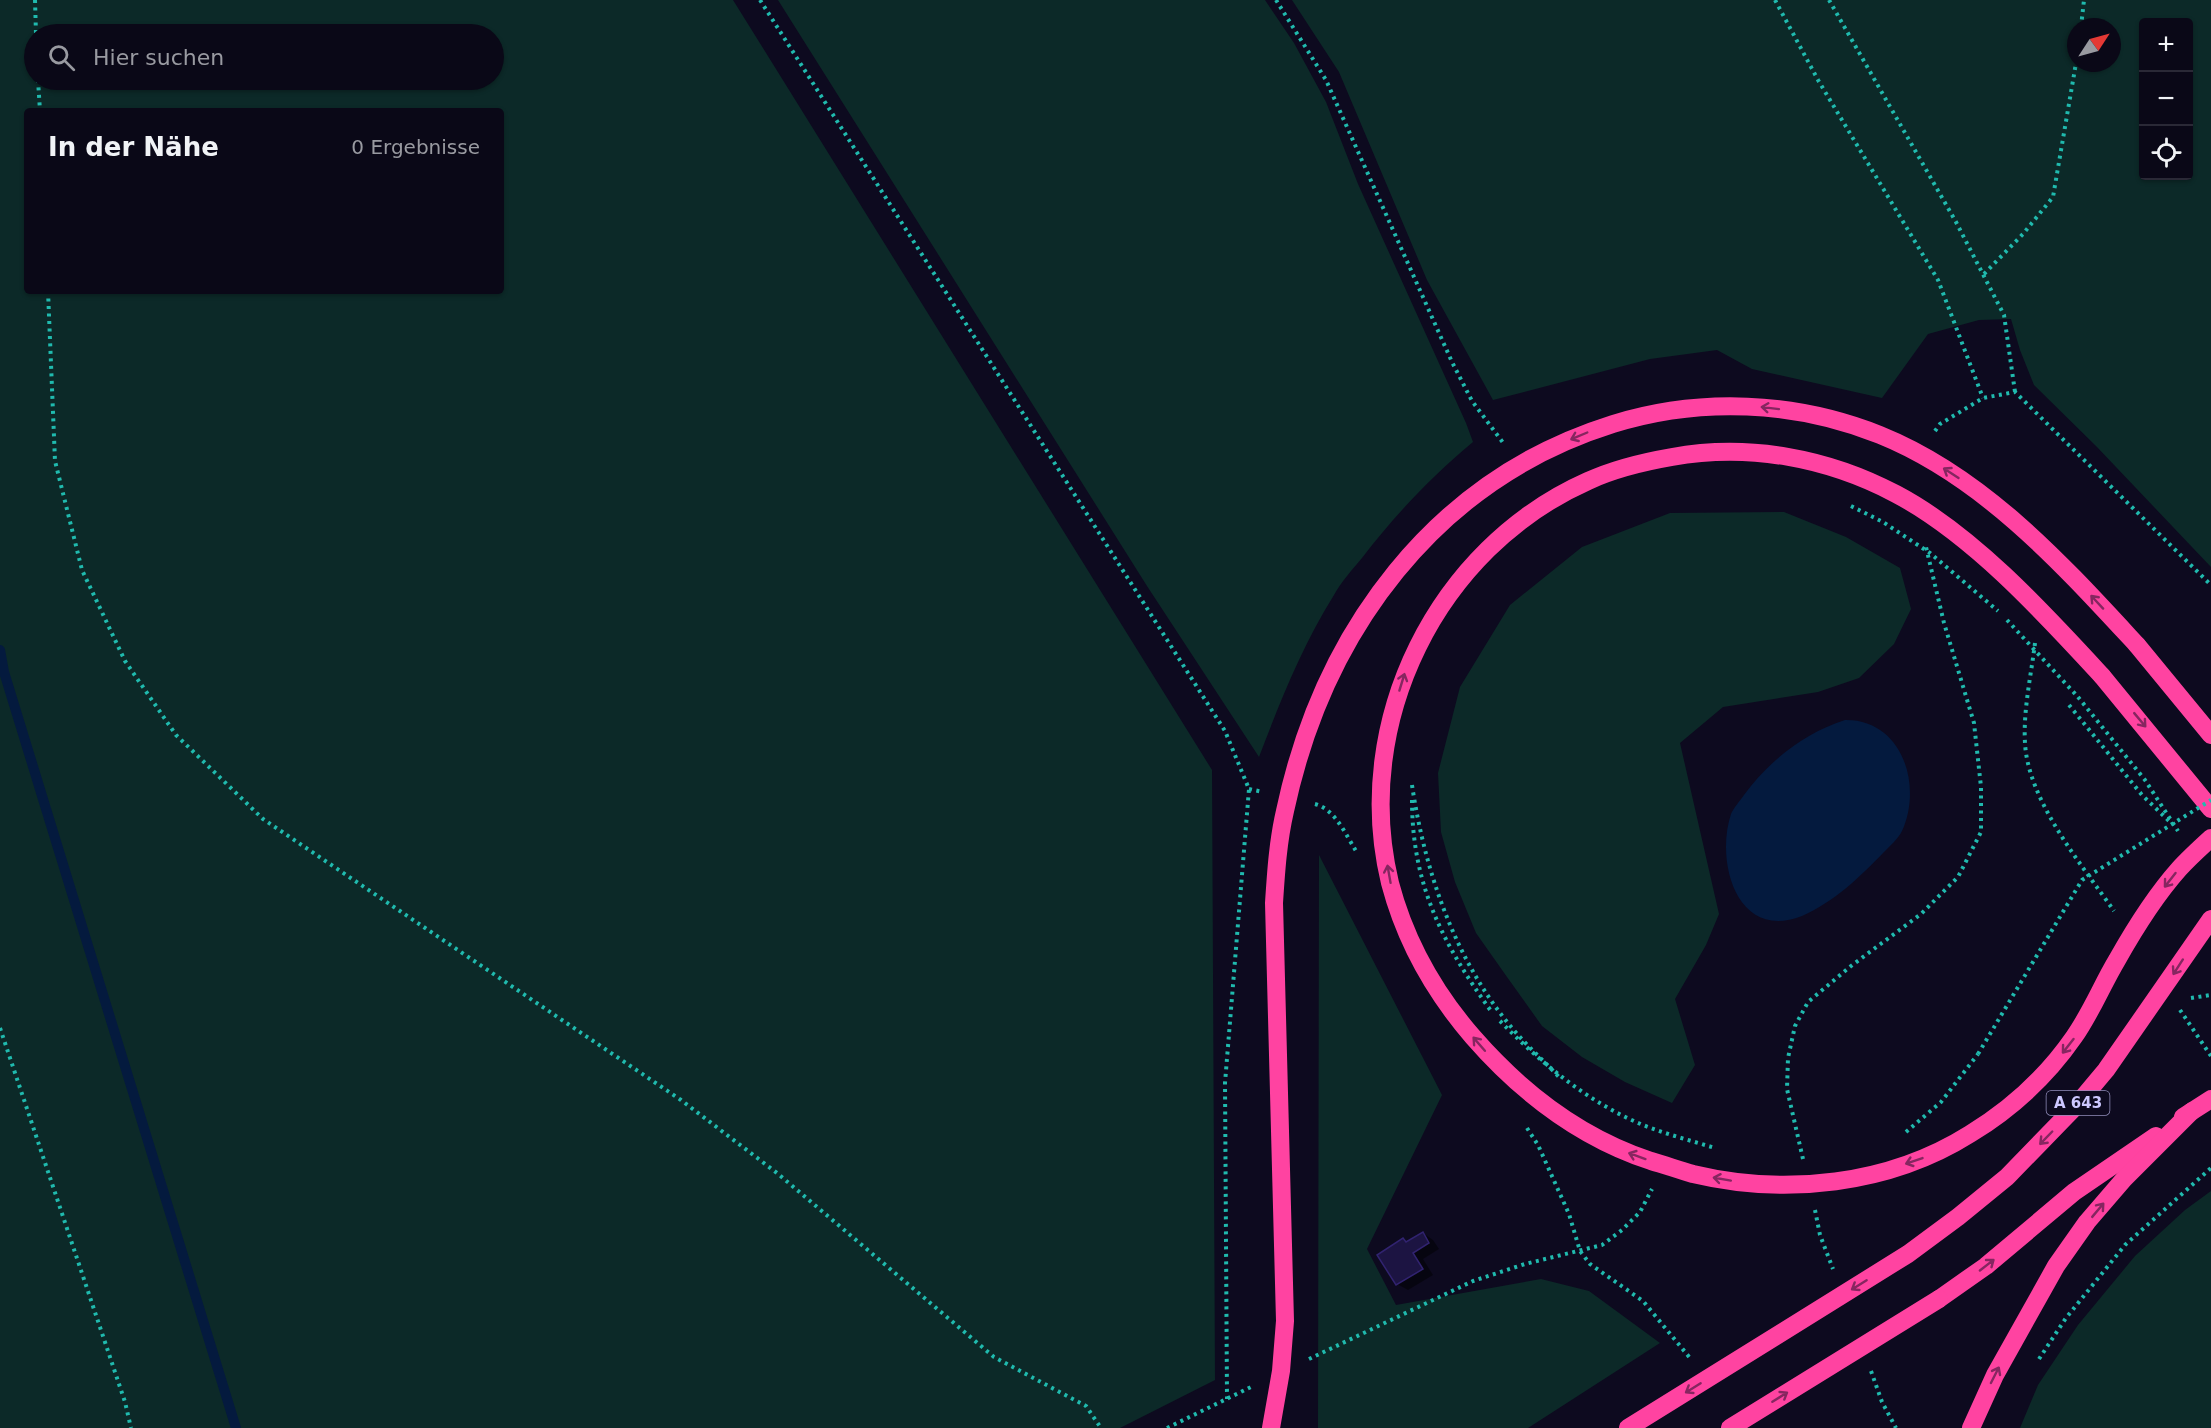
<!DOCTYPE html>
<html lang="de">
<head>
<meta charset="utf-8">
<style>
	:root { --surface:#0a0817; --page:#131120; --text:#f1f3f6; --muted:#999aa1; --line:#2a2936 }
	body { margin:0; font-family:"DejaVu Sans",sans-serif; background:var(--page); color:var(--text) }
	.controls { position:absolute; right:18px; top:18px; display:grid; overflow:hidden; border-radius:6px; box-shadow:0 2px 4px #0004 }
	.controls button { width:54px; height:54px; display:grid; place-items:center; padding:0; border:0; border-bottom:2px solid var(--line); background:var(--surface); color:var(--text); font:30px sans-serif }
	.compass { position:absolute; left:2067px; top:18px; width:54px; height:54px; border-radius:50%; background:var(--surface); box-shadow:0 2px 4px #0004; rotate:54deg }
	.list { margin:0; padding:0; list-style:none }
	h2 { display:flex; justify-content:space-between; align-items:center; height:78px; margin:0; padding:0 24px; font-size:26px }
	h2 small { font-size:20px; font-weight:400; color:var(--muted) }
	.icon { flex:none; width:33px; height:33px; fill:none; stroke:currentColor; stroke-width:2; stroke-linecap:round; stroke-linejoin:round }
	.map { position:relative; flex:none; width:2211px; height:1428px; overflow:hidden }
	.search { position:absolute; background:var(--surface); box-shadow:0 2px 4px #0004; left:24px; top:24px; width:480px; height:66px; display:flex; align-items:center; gap:15px; box-sizing:border-box; padding:0 21px; border-radius:33px; color:var(--muted); font-size:22px }
	.panel { position:absolute; background:var(--surface); box-shadow:0 2px 4px #0004; left:24px; top:108px; width:480px; height:186px; border-radius:6px }
	.map>svg:first-child { display:block }
</style>
</head>
<body>
<div class="map">
<svg width="2211" height="1428" viewBox="0 0 2211 1428">
	<rect width="100%" height="100%" fill="#0d0a1f"/>
	<g fill="#0c2928" fill-rule="evenodd">
		<path d="M 0,0 L 733,0 L 1212,770 L 1215,1380 L 1120,1428 L 0,1428 ZM 34,34 L 494,34 L 494,80 L 34,80 ZM 27,111 L 501,111 L 501,291 L 27,291 Z"/>
		<path d="M 778,0 L 1265,0 L 1294,43 L 1326,102 L 1358,184 L 1466,423 L 1473,442 C 1431,477 1395,515 1362,558 C 1352,570 1341,582 1334,595 C 1302,646 1280,702 1259,757 L 1147,586 Z"/>
		<path d="M 1292,0 L 2211,0 L 2211,567 L 2097,447 L 2034,385 L 2020,350 L 2011,319 L 1979,320 L 1928,334 L 1882,398 L 1752,369 L 1717,350 L 1650,359 L 1493,400 L 1427,280 L 1339,72 ZM 2144,22 L 2188,22 L 2188,176 L 2144,176 ZM 2076,27 L 2112,27 L 2112,63 L 2076,63 Z"/>
		<path d="M 1784,512 L 1846,537 L 1900,568 L 1911,609 L 1894,644 L 1859,678 L 1818,692 L 1723,707 L 1680,743 L 1719,914 L 1706,945 L 1675,999 L 1695,1065 L 1672,1103 L 1625,1082 L 1582,1057 L 1542,1026 L 1507,977 L 1476,933 L 1455,882 L 1441,832 L 1438,773 L 1460,687 L 1510,605 L 1582,547 L 1670,513 Z"/>
		<path d="M 1319,855 L 1442,1095 L 1367,1249 L 1396,1305 L 1541,1279 L 1589,1291 L 1660,1343 L 1528,1428 L 1318,1428 Z"/>
		<path d="M 2211,1191 L 2211,1428 L 2020,1428 L 2038,1385 L 2078,1325 L 2135,1256 L 2185,1210 Z"/>
	</g>
	<path fill="#041a3e" d="M 1845,720 C 1902,719 1923,785 1902,831 C 1898,839 1890,846 1884,852 C 1860,877 1834,902 1802,916 C 1737,942 1715,862 1731,814 C 1734,807 1740,801 1744,795 C 1769,761 1804,733 1845,720 Z"/>
	<path fill="#0007" d="M 1423,1233 L 1433,1240 L 1439,1249 L 1423,1259 L 1433,1275 L 1408,1290 L 1397,1284 L 1403,1239 L 1408,1242 Z"/>
	<g fill="none" stroke-linecap="round" stroke-linejoin="round">
		<path stroke="#041a3e" stroke-width="10" d="M 0,650 L 4,672 L 236,1428"/>
	</g>
	<path fill="#1c1442" stroke="#312370" stroke-width="1.5" d="M 1423,1232 L 1429,1243 L 1413,1253 L 1423,1269 L 1396,1285 L 1377,1255 L 1403,1238 L 1406,1242 Z"/>
	<g fill="none" stroke-linecap="round" stroke-linejoin="round">
		<g stroke="#20baae" stroke-width="4" stroke-dasharray="3 4.5" stroke-linecap="butt">
			<path d="M 35,0 L 36,34"/>
			<path d="M 760,0 L 1225,731 L 1249,789 L 1225,1083 L 1227,1399"/>
			<path d="M 1276,0 L 1326,80 L 1452,362 L 1472,401 L 1504,444"/>
			<path d="M 1775,0 L 1818,80 L 1938,280 L 1983,398"/>
			<path d="M 1829,0 L 1956,222 L 2004,315 L 2015,392"/>
			<path d="M 2081,27 L 2084,0"/>
			<path d="M 38,80 L 40,111"/>
			<path d="M 1984,274 L 2023,234 L 2053,197 L 2076,63"/>
			<path d="M 48,291 L 55,461 L 82,570 L 125,661 L 176,735 L 263,819 L 681,1100 L 777,1173 L 994,1357 L 1086,1406 L 1101,1428"/>
			<path d="M 1935,431 L 1940,424 L 1983,398 L 2015,392 L 2211,585"/>
			<path d="M 2035,643 C 2031,676 2023,711 2025,743 C 2028,801 2082,865 2114,911"/>
			<path d="M 2078,697 L 2145,780 L 2178,831"/>
			<path d="M 2069,705 L 2142,795 L 2170,822"/>
			<path d="M 1412,785 C 1425,872 1455,960 1512,1028 C 1527,1046 1544,1061 1560,1078"/>
			<path d="M 1249,789 L 1263,792"/>
			<path d="M 1315,804 C 1335,809 1346,835 1356,851"/>
			<path d="M 2191,998 L 2211,995"/>
			<path d="M 2180,1010 L 2211,1056"/>
			<path d="M 0,1028 L 125,1402 L 131,1428"/>
			<path d="M 1527,1128 L 1538,1145 L 1569,1214 L 1580,1251 L 1590,1264 L 1643,1301 L 1690,1358"/>
			<path d="M 1906,1132 L 1941,1102 L 1978,1054"/>
			<path d="M 1803,1159 L 1787,1089 L 1788,1058 L 1795,1026 L 1808,1002 L 1851,966 L 1921,914 L 1958,877 L 1981,832 L 1981,787 L 1974,723 L 1944,623 L 1926,547"/>
			<path d="M 1815,1210 L 1820,1235 L 1833,1269"/>
			<path d="M 1309,1359 L 1473,1281 L 1525,1264 L 1602,1245 L 1622,1230 L 1640,1212 L 1652,1189"/>
			<path d="M 2039,1359 L 2066,1318 L 2125,1245 L 2211,1168"/>
			<path d="M 1871,1371 L 1882,1402 L 1896,1428"/>
			<path d="M 1167,1428 L 1251,1387"/>
		</g>
		<g stroke="#ff43a1" stroke-width="18">
			<path d="M 2137,645 L 2211,735"/>
			<path d="M 2102,676 L 2211,809"/>
			<path d="M 2183,1117 L 2211,1099"/>
			<path d="M 1939,1299 L 1986,1266 L 2074,1192 L 2156,1136"/>
			<path d="M 1971,1428 L 1995,1375 L 2056,1266 L 2087,1222 L 2124,1179 L 2192,1111"/>
		</g>
		<g stroke="#20baae" stroke-width="4" stroke-dasharray="3 4.5" stroke-linecap="butt">
			<path d="M 1851,506 L 1883,522 L 1930,553 L 1998,611"/>
			<path d="M 2007,620 L 2078,697"/>
			<path d="M 1412,800 C 1412,885 1443,944 1491,1011"/>
			<path d="M 1500,1021 C 1539,1061 1584,1099 1636,1122 C 1661,1133 1689,1140 1715,1148"/>
			<path d="M 1978,1054 L 2082,880 L 2211,800"/>
		</g>
		<g stroke="#ff43a1" stroke-width="18">
			<path d="M 2102,676 C 2044,613 1972,534 1896,494 C 1828,458 1749,443 1672,457 C 1643,462 1614,469 1588,481 C 1437,548 1351,722 1390,883 C 1405,940 1434,992 1473,1037 C 1521,1092 1581,1138 1651,1161 C 1665,1165 1679,1170 1693,1174 C 1785,1196 1889,1185 1970,1134 C 2011,1109 2047,1076 2074,1037 C 2091,1013 2102,985 2117,960 C 2135,928 2155,896 2179,869 C 2189,858 2200,848 2211,838"/>
			<path d="M 1271,1428 L 1281,1371 L 1285,1321 L 1274,903 C 1276,872 1278,841 1285,811 C 1323,632 1434,480 1613,424 C 1700,397 1795,401 1880,435 C 1984,477 2063,565 2137,645"/>
			<path d="M 1628,1428 L 1908,1254 L 1958,1217 L 2007,1177 L 2075,1107 L 2106,1070 L 2211,919"/>
			<path d="M 1730,1428 L 1939,1299"/>
		</g>
	</g>
	<defs><path id="oneway-shaft" d="M-6 0H5M1.5-3L5.5 0L1.5 3" fill="none" stroke-width="1.6" stroke-linecap="round" stroke-linejoin="round" transform="scale(1.5)"/></defs>
	<g stroke="#862660">
		<use href="#oneway-shaft" transform="translate(1770 408) rotate(-173)"/>
		<use href="#oneway-shaft" transform="translate(1579 436) rotate(157)"/>
		<use href="#oneway-shaft" transform="translate(1951 473) rotate(-147)"/>
		<use href="#oneway-shaft" transform="translate(2097 602) rotate(-133)"/>
		<use href="#oneway-shaft" transform="translate(1402 682) rotate(-73)"/>
		<use href="#oneway-shaft" transform="translate(2140 720) rotate(50)"/>
		<use href="#oneway-shaft" transform="translate(1389 874) rotate(-100)"/>
		<use href="#oneway-shaft" transform="translate(2170 880) rotate(128)"/>
		<use href="#oneway-shaft" transform="translate(2178 967) rotate(123)"/>
		<use href="#oneway-shaft" transform="translate(1479 1044) rotate(-131)"/>
		<use href="#oneway-shaft" transform="translate(2068 1046) rotate(128)"/>
		<use href="#oneway-shaft" transform="translate(2046 1138) rotate(134)"/>
		<use href="#oneway-shaft" transform="translate(1637 1156) rotate(-160)"/>
		<use href="#oneway-shaft" transform="translate(1914 1161) rotate(161)"/>
		<use href="#oneway-shaft" transform="translate(1722 1179) rotate(-170)"/>
		<use href="#oneway-shaft" transform="translate(2098 1210) rotate(-50)"/>
		<use href="#oneway-shaft" transform="translate(1987 1265) rotate(-38)"/>
		<use href="#oneway-shaft" transform="translate(1859 1285) rotate(148)"/>
		<use href="#oneway-shaft" transform="translate(1995 1375) rotate(-63)"/>
		<use href="#oneway-shaft" transform="translate(1693 1388) rotate(148)"/>
		<use href="#oneway-shaft" transform="translate(1780 1397) rotate(-32)"/>
	</g>
	<g text-anchor="middle" stroke-width="5" stroke-linejoin="round" paint-order="stroke">
		<rect fill="#0d0a1f" stroke="#938fbc" stroke-width="1.5" x="2046.5" y="1091" width="63" height="24" rx="4.5"/>
		<g font-size="15" font-weight="bold" fill="#cdc8ff">
			<text x="2078" y="1108">A 643</text>
		</g>
	</g>
</svg>
<div class="controls">
<button>+</button>
<button>−</button>
<button><svg class="icon" aria-label="locate" viewBox="0 0 24 24"><circle cx="12" cy="12" r="6"/><path d="M12 2v4M12 18v4M2 12h4M18 12h4"/></svg></button>
</div>
<svg class="compass" viewBox="-18 -18 36 36"><path d="M0-13l5 13h-10z" fill="#e53935"/><path d="M0 13l5-13h-10z" fill="#999aa1"/></svg>
<div class="search"><svg class="icon" aria-label="search" viewBox="0 0 24 24"><circle cx="10" cy="10" r="6"/><path d="M15 15l6 6"/></svg>Hier suchen</div>
<section class="panel">
<h2>In der Nähe<small>0 Ergebnisse</small></h2>
<ul class="list">
</ul>
</section>
</div>
</body>
</html>
